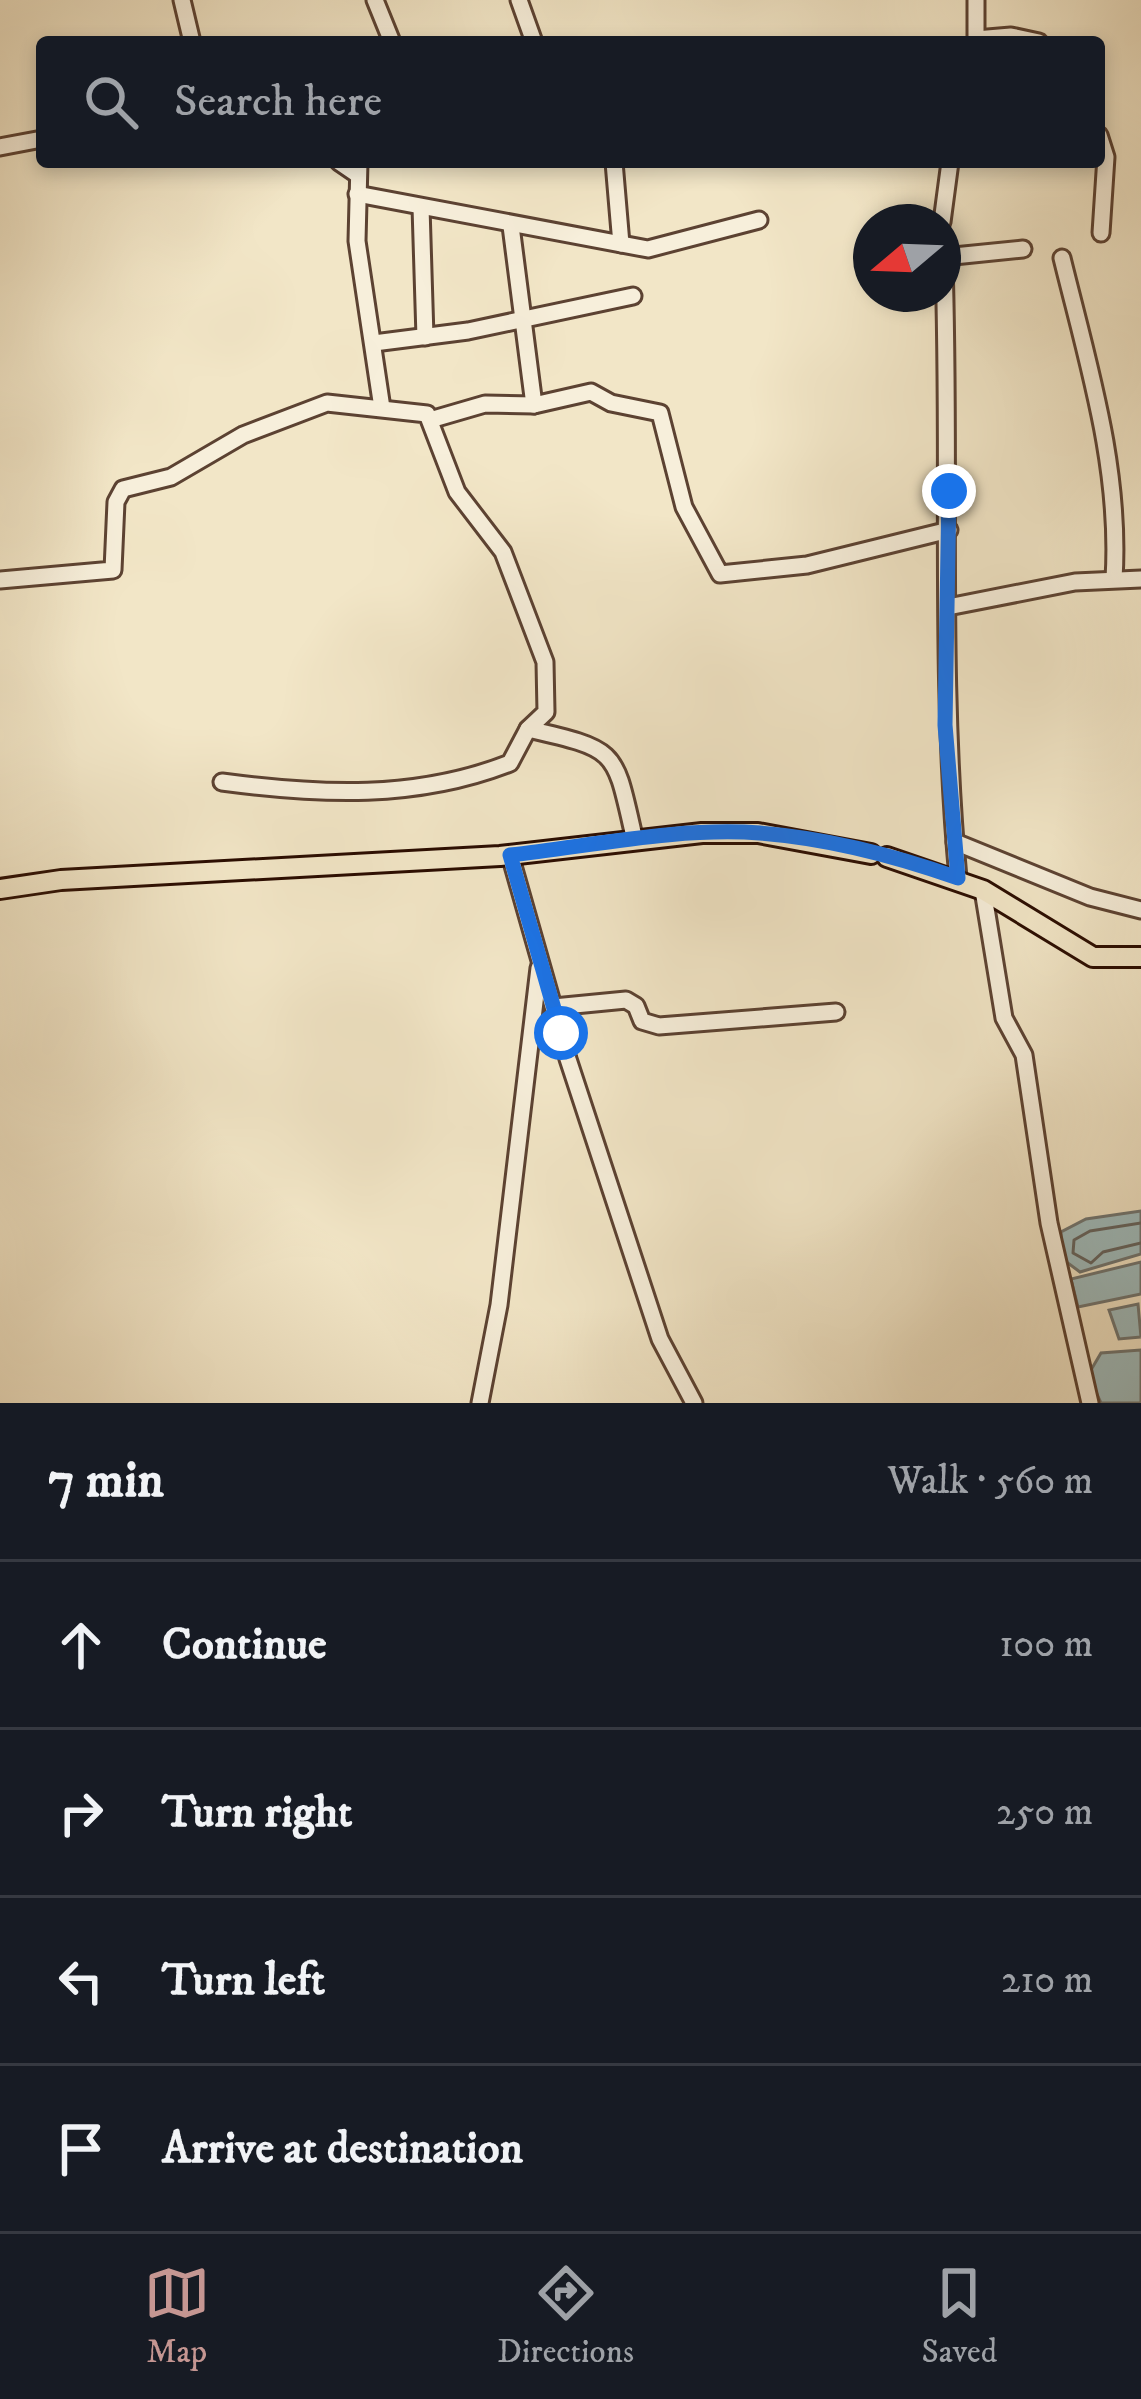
<!DOCTYPE html>
<html lang="en">
<head>
<meta charset="utf-8">
<style>
	:root { --surface:#171b24; --page:#242831; --text:#f1f3f6; --muted:#9ea1a6; --line:#363941; --accent:#c59692 }
	body { margin:0; font-family:"IM FELL DW Pica",serif; background:var(--page); color:var(--text) }
	.compass { position:absolute; left:853px; top:204px; width:108px; height:108px; border-radius:50%; background:var(--surface); box-shadow:0 6px 18px #0003; rotate:251deg }
	.stop { position:absolute; width:36px; height:36px; margin:-27px; border:9px solid #1a73e8; border-radius:50%; background:#fff }
	.stop.end { background:#1a73e8; border-color:#fff; box-shadow:0 3px 12px #0008 }
	.list { margin:0; padding:0; list-style:none }
	h2 { display:flex; justify-content:space-between; align-items:center; height:156px; margin:0; padding:0 48px; font-size:51px }
	h2 small { font-size:39px; font-weight:400; color:var(--muted) }
	.list li { display:grid; grid-template-columns:78px 1fr auto; gap:36px; align-items:center; box-sizing:border-box; height:168px; padding:0 48px; border-top:3px solid var(--line) }
	.list b { display:block; font-size:45px; white-space:nowrap }
	.list em { font-size:39px; font-style:normal; color:var(--muted) }
	.icon { flex:none; width:66px; height:66px; fill:none; stroke:currentColor; stroke-width:2; stroke-linecap:round; stroke-linejoin:round }
	.map { position:relative; flex:none; width:1141px; height:1403px; overflow:hidden }
	.search { position:absolute; background:var(--surface); box-shadow:0 6px 18px #0003; left:36px; right:36px; top:36px; height:132px; display:flex; align-items:center; gap:30px; box-sizing:border-box; padding:0 42px; border-radius:12px; color:var(--muted); font-size:45px }
	.sheet { height:828px; background:var(--surface) }
	nav { display:flex; justify-content:space-around; align-items:center; box-sizing:border-box; height:168px; border-top:3px solid var(--line); background:var(--surface); font-size:33px; color:var(--muted) }
	nav a { display:grid; justify-items:center; gap:6px }
	nav .on { color:var(--accent) }
	.map>svg:first-child { display:block }
</style>
</head>
<body>
<div class="map">
<svg width="1141" height="1403" viewBox="0 0 1141 1403">
	<rect width="100%" height="100%" fill="#f2e6c7"/>
	<filter id="stains"><feTurbulence type="fractalNoise" baseFrequency=".00167" numOctaves="4"/><feColorMatrix values="0 0 0 0 .2 0 0 0 0 .09 0 0 0 0 .02 0 0 0 .5 -.17"/></filter>
	<radialGradient id="worn" r=".72"><stop offset=".6" stop-color="#630" stop-opacity="0"/><stop offset="1" stop-color="#630" stop-opacity=".3"/></radialGradient>
	<g fill="#9fbdbf" stroke="#707673" stroke-width="3">
		<path d="M 1141,1211 L 1141,1254 L 1080,1272 L 1061,1258 L 1061,1232 L 1086,1219 Z"/>
		<path d="M 1141,1262 L 1141,1294 L 1078,1307 L 1071,1279 Z"/>
		<path d="M 1138,1304 L 1141,1337 L 1119,1339 L 1109,1310 Z"/>
		<path d="M 1141,1350 L 1141,1403 L 1101,1403 L 1088,1375 L 1101,1353 Z"/>
	</g>
	<g fill="none" stroke-linecap="round" stroke-linejoin="round">
		<path stroke="#646460" stroke-width="3" d="M 1141,1223 L 1090,1231 L 1074,1240 L 1073,1253 L 1091,1263 L 1103,1252 L 1141,1243"/>
		<defs>
			<g id="minor">
				<path d="M 182,0 L 192,42"/>
				<path d="M 375,0 L 392,42"/>
				<path d="M 519,0 L 534,42"/>
				<path d="M 976,39 L 1011,36 L 1039,42"/>
				<path d="M 976,42 L 976,0"/>
				<path d="M 1099,135 L 1106,157 L 1101,233"/>
				<path d="M 0,147 L 42,139"/>
				<path d="M 339,162 L 358,175"/>
				<path d="M 359,162 L 357,241 L 382,408"/>
				<path d="M 614,162 L 621,244"/>
				<path d="M 357,194 L 648,249 L 759,220"/>
				<path d="M 421,207 L 425,337"/>
				<path d="M 942,222 L 950,162"/>
				<path d="M 511,226 L 534,405"/>
				<path d="M 943,235 C 952,449 938,664 958,878"/>
				<path d="M 944,257 L 1023,249"/>
				<path d="M 1062,258 C 1088,364 1121,469 1114,579"/>
				<path d="M 374,343 L 468,331 L 633,296"/>
				<path d="M 430,420 L 485,404 L 534,405 L 591,392 L 611,403 L 660,413 L 684,507 L 720,574 L 807,565 L 949,530"/>
				<path d="M 0,580 L 113,570 L 116,502 L 123,489 L 171,477 L 243,435 L 327,403 L 427,414 L 457,492 L 503,552 L 545,662 L 546,712 L 528,729 L 510,763 C 416,800 320,795 222,782"/>
				<path d="M 948,607 L 1075,582 L 1141,579"/>
				<path d="M 528,729 C 620,750 614,749 635,841"/>
				<path d="M 955,842 L 1090,897 L 1141,910"/>
				<path d="M 510,855 L 568,1059 L 660,1339 L 694,1403"/>
				<path d="M 983,890 L 1004,1018 L 1024,1055 L 1049,1223 L 1090,1403"/>
				<path d="M 554,1007 L 626,1000 L 636,1006 L 642,1021 L 659,1026 L 836,1012"/>
				<path d="M 480,1403 L 499,1305 L 539,968"/>
			</g>
			<g id="major">
				<path d="M 887,857 L 983,890 L 1093,957 L 1141,957"/>
				<path d="M 0,889 L 61,880 L 500,856 L 702,833 L 758,833 L 871,854"/>
			</g>
		</defs>
		<use href="#minor" stroke="#5c4232" stroke-width="21"/>
		<use href="#major" stroke="#2a0c00" stroke-width="24"/>
		<use href="#minor" stroke="#f7efdb" stroke-width="15"/>
		<use href="#major" stroke="#f2e6c7" stroke-width="18"/>
	</g>
	<g fill="none" stroke-linecap="round" stroke-linejoin="round">
		<path stroke="#1a73e8" stroke-width="15" d="M 561,1033 L 510,855 C 591,846 678,827 760,833 C 826,838 896,856 958,878 L 945,725 L 949,491"/>
	</g>
	<rect width="100%" height="100%" filter="url(#stains)"/>
	<rect width="100%" height="100%" fill="url(#worn)"/>
</svg>
<svg class="compass" viewBox="-18 -18 36 36"><path d="M0-13l5 13h-10z" fill="#e53935"/><path d="M0 13l5-13h-10z" fill="#9ea1a6"/></svg>
<div class="stop" style="left:561px;top:1033px"></div>
<div class="stop end" style="left:949px;top:491px"></div>
<div class="search"><svg class="icon" aria-label="search" viewBox="0 0 24 24"><circle cx="10" cy="10" r="6"/><path d="M15 15l6 6"/></svg>Search here</div>
</div>
<section class="sheet">
<h2>7 min<small>Walk · 560 m</small></h2>
<ul class="list">
<li><svg class="icon" aria-label="ahead" viewBox="0 0 24 24"><path d="M12 20V5M6 11l6-6 6 6"/></svg><div><b>Continue</b></div><em>100 m</em></li>
<li><svg class="icon" aria-label="right" viewBox="0 0 24 24"><path d="M7 20v-9h11M14 6l5 5-5 5"/></svg><div><b>Turn right</b></div><em>250 m</em></li>
<li><svg class="icon" aria-label="left" viewBox="0 0 24 24"><path d="M17 20v-9H6M10 6l-5 5 5 5"/></svg><div><b>Turn left</b></div><em>210 m</em></li>
<li><svg class="icon" aria-label="arrive" viewBox="0 0 24 24"><path d="M6 21V4h12l-3 4 3 4H6"/></svg><div><b>Arrive at destination</b></div></li>
</ul>
</section>
<nav>
<a class="on"><svg class="icon" aria-label="map" viewBox="0 0 24 24"><path d="M3 6l6-2 6 2 6-2v14l-6 2-6-2-6 2zM9 4v14M15 6v14"/></svg>Map</a>
<a><svg class="icon" aria-label="directions" viewBox="0 0 24 24"><path d="M12 3l9 9-9 9-9-9zM9 14v-3h6M13 9l2 2-2 2"/></svg>Directions</a>
<a><svg class="icon" aria-label="saved" viewBox="0 0 24 24"><path d="M7 4h10v16l-5-4-5 4z"/></svg>Saved</a>
</nav>
</body>
</html>
